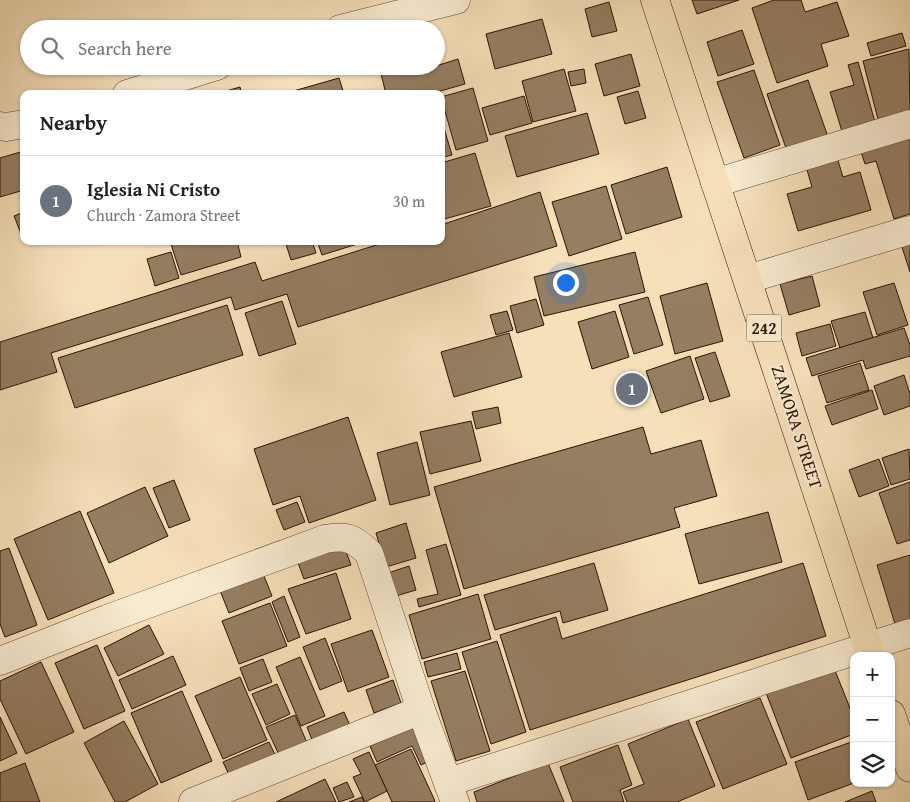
<!DOCTYPE html>
<html lang="en">
<head>
<meta charset="utf-8">
<style>
	:root { --surface:#fff; --page:#f2f2f2; --text:#222; --muted:#767676; --line:#e0e0e0; --accent:#db2777 }
	body { margin:0; font-family:"Gentium Book Plus",serif; background:var(--page); color:var(--text) }
	.controls { position:absolute; right:15px; bottom:15px; display:grid; overflow:hidden; border-radius:10px; box-shadow:0 1px 4px #0004 }
	.controls button { width:45px; height:45px; display:grid; place-items:center; padding:0; border:0; border-bottom:1px solid var(--line); background:var(--surface); color:var(--text); font:25px sans-serif }
	.you { position:absolute; left:565px; top:282px; width:18px; height:18px; margin:-12px; border:4px solid #fff; border-radius:50%; background:#1a73e8; box-shadow:0 0 0 8px #1a73e833 }
	.badge { display:grid; place-items:center; width:32px; height:32px; border-radius:50%; background:var(--accent); color:#fff; font-size:16px; font-weight:700 }
	.pin { position:absolute; translate:-50% -50%; border:2px solid #fff; box-shadow:0 1px 5px #0006 }
	.list { margin:0; padding:0; list-style:none }
	h2 { display:flex; justify-content:space-between; align-items:center; height:65px; margin:0; padding:0 20px; font-size:21px }
	h2 small { font-size:16px; font-weight:400; color:var(--muted) }
	.list li { display:grid; grid-template-columns:32px 1fr auto; gap:15px; align-items:center; box-sizing:border-box; height:90px; padding:0 20px; border-top:1px solid var(--line) }
	.list b { display:block; font-size:19px; white-space:nowrap }
	.list p { margin:0; font-size:16px; white-space:nowrap; color:var(--muted) }
	.list em { font-size:16px; font-style:normal; color:var(--muted) }
	.icon { flex:none; width:28px; height:28px; fill:none; stroke:currentColor; stroke-width:2; stroke-linecap:round; stroke-linejoin:round }
	.map { position:relative; flex:none; width:910px; height:802px; overflow:hidden }
	.search { position:absolute; background:var(--surface); box-shadow:0 1px 4px #0004; left:20px; top:20px; width:425px; height:55px; display:flex; align-items:center; gap:12px; box-sizing:border-box; padding:0 18px; border-radius:28px; color:var(--muted); font-size:19px }
	.panel { position:absolute; background:var(--surface); box-shadow:0 1px 4px #0004; left:20px; top:90px; width:425px; height:155px; border-radius:10px }
	.map>svg:first-child { display:block }
</style>
</head>
<body>
<div class="map">
<svg width="910" height="802" viewBox="0 0 910 802">
	<rect width="100%" height="100%" fill="#f6e0ba"/>
	<filter id="stains"><feTurbulence type="fractalNoise" baseFrequency=".004" numOctaves="4"/><feColorMatrix values="0 0 0 0 .2 0 0 0 0 .09 0 0 0 0 .02 0 0 0 .5 -.17"/></filter>
	<radialGradient id="worn" r=".72"><stop offset=".6" stop-color="#630" stop-opacity="0"/><stop offset="1" stop-color="#630" stop-opacity=".3"/></radialGradient>
	<g fill="#957e62" stroke="#2c1302">
		<path d="M 692,0 L 739,0 L 697,14 Z"/>
		<path d="M 774,0 L 801,0 L 805,12 L 837,2 L 849,36 L 821,44 L 828,66 L 777,83 L 752,8 Z"/>
		<path d="M 609,2 L 617,31 L 592,37 L 585,9 Z"/>
		<path d="M 542,19 L 552,54 L 495,69 L 486,34 Z"/>
		<path d="M 742,30 L 754,64 L 718,76 L 707,42 Z"/>
		<path d="M 902,33 L 906,46 L 871,56 L 867,43 Z"/>
		<path d="M 909,49 L 910,115 L 879,123 L 863,61 Z"/>
		<path d="M 631,54 L 640,86 L 604,96 L 595,64 Z"/>
		<path d="M 458,59 L 465,84 L 430,94 L 386,94 L 379,66 L 436,66 Z"/>
		<path d="M 858,62 L 877,129 L 844,138 L 830,92 L 854,85 L 848,65 Z"/>
		<path d="M 564,69 L 576,111 L 533,122 L 522,81 Z"/>
		<path d="M 584,69 L 586,83 L 571,86 L 568,72 Z"/>
		<path d="M 754,70 L 780,145 L 744,158 L 717,82 Z"/>
		<path d="M 339,78 L 344,94 L 283,94 Z"/>
		<path d="M 808,80 L 828,137 L 787,151 L 767,94 Z"/>
		<path d="M 240,87 L 242,94 L 216,94 Z"/>
		<path d="M 473,88 L 488,141 L 456,150 L 441,97 Z"/>
		<path d="M 638,91 L 646,118 L 625,124 L 617,97 Z"/>
		<path d="M 524,96 L 532,123 L 490,135 L 482,108 Z"/>
		<path d="M 587,113 L 599,154 L 517,177 L 505,136 Z"/>
		<path d="M 441,118 L 452,155 L 441,158 Z"/>
		<path d="M 910,133 L 910,214 L 894,219 L 876,161 L 865,164 L 860,149 Z"/>
		<path d="M 24,151 L 24,190 L 0,197 L 0,158 Z"/>
		<path d="M 475,153 L 491,206 L 441,220 L 441,163 Z"/>
		<path d="M 836,154 L 843,177 L 860,172 L 871,210 L 798,231 L 787,194 L 812,187 L 805,163 Z"/>
		<path d="M 667,167 L 682,217 L 626,234 L 611,185 Z"/>
		<path d="M 606,186 L 622,239 L 569,256 L 552,202 Z"/>
		<path d="M 540,192 L 557,246 L 298,327 L 287,294 L 235,310 L 231,297 L 51,353 L 57,372 L 0,390 L 0,342 L 255,262 L 262,281 L 389,241 L 441,241 L 441,225 Z"/>
		<path d="M 24,212 L 24,241 L 14,216 Z"/>
		<path d="M 910,238 L 910,272 L 900,241 Z"/>
		<path d="M 170,241 L 237,241 L 241,257 L 181,275 Z"/>
		<path d="M 285,241 L 312,241 L 316,253 L 291,260 Z"/>
		<path d="M 317,241 L 367,241 L 322,255 Z"/>
		<path d="M 171,252 L 179,278 L 155,286 L 147,259 Z"/>
		<path d="M 635,252 L 645,292 L 544,316 L 534,277 Z"/>
		<path d="M 812,276 L 820,306 L 789,315 L 780,284 Z"/>
		<path d="M 707,283 L 723,341 L 675,354 L 660,296 Z"/>
		<path d="M 894,283 L 908,325 L 877,335 L 863,292 Z"/>
		<path d="M 648,297 L 663,345 L 634,354 L 619,305 Z"/>
		<path d="M 536,299 L 544,325 L 517,333 L 510,306 Z"/>
		<path d="M 282,301 L 296,344 L 259,356 L 245,313 Z"/>
		<path d="M 227,305 L 243,355 L 75,408 L 58,358 Z"/>
		<path d="M 507,311 L 513,330 L 496,335 L 490,315 Z"/>
		<path d="M 615,311 L 629,357 L 592,369 L 578,322 Z"/>
		<path d="M 865,312 L 873,338 L 840,348 L 831,321 Z"/>
		<path d="M 830,324 L 836,346 L 802,356 L 796,333 Z"/>
		<path d="M 904,328 L 910,345 L 910,356 L 866,369 L 863,360 L 812,376 L 806,358 Z"/>
		<path d="M 509,333 L 522,377 L 454,397 L 441,352 Z"/>
		<path d="M 715,352 L 730,396 L 710,402 L 695,358 Z"/>
		<path d="M 690,356 L 704,399 L 661,413 L 646,371 Z"/>
		<path d="M 860,363 L 869,390 L 827,403 L 818,376 Z"/>
		<path d="M 904,375 L 910,394 L 910,406 L 884,415 L 874,386 Z"/>
		<path d="M 872,390 L 878,409 L 832,425 L 825,406 Z"/>
		<path d="M 498,407 L 501,423 L 476,429 L 472,412 Z"/>
		<path d="M 348,417 L 376,500 L 309,523 L 300,496 L 273,505 L 254,449 Z"/>
		<path d="M 471,421 L 481,461 L 430,474 L 420,432 Z"/>
		<path d="M 643,427 L 651,454 L 701,440 L 717,496 L 674,508 L 680,527 L 464,589 L 434,487 Z"/>
		<path d="M 417,442 L 430,495 L 390,505 L 377,453 Z"/>
		<path d="M 909,449 L 910,479 L 891,485 L 882,458 Z"/>
		<path d="M 879,459 L 889,486 L 859,497 L 849,470 Z"/>
		<path d="M 174,480 L 190,520 L 169,528 L 153,488 Z"/>
		<path d="M 910,482 L 910,540 L 897,544 L 879,493 Z"/>
		<path d="M 145,487 L 168,536 L 109,563 L 87,513 Z"/>
		<path d="M 297,502 L 305,522 L 284,530 L 276,510 Z"/>
		<path d="M 80,511 L 114,593 L 48,620 L 14,539 Z"/>
		<path d="M 768,512 L 782,562 L 699,584 L 685,534 Z"/>
		<path d="M 406,523 L 416,558 L 386,567 L 376,533 Z"/>
		<path d="M 446,544 L 461,595 L 419,607 L 417,599 L 438,594 L 426,550 Z"/>
		<path d="M 344,546 L 351,565 L 304,579 L 297,560 Z"/>
		<path d="M 9,548 L 37,625 L 5,637 L 0,624 L 0,551 Z"/>
		<path d="M 910,555 L 910,631 L 898,634 L 877,565 Z"/>
		<path d="M 594,563 L 608,610 L 563,623 L 560,611 L 495,630 L 484,595 Z"/>
		<path d="M 803,563 L 826,636 L 530,730 L 500,635 L 556,617 L 562,639 Z"/>
		<path d="M 409,566 L 416,590 L 396,596 L 388,573 Z"/>
		<path d="M 262,571 L 272,596 L 229,613 L 219,588 Z"/>
		<path d="M 336,573 L 351,619 L 306,634 L 288,589 Z"/>
		<path d="M 478,594 L 491,639 L 422,659 L 409,615 Z"/>
		<path d="M 284,596 L 300,637 L 288,642 L 272,602 Z"/>
		<path d="M 270,603 L 287,646 L 239,664 L 222,621 Z"/>
		<path d="M 149,625 L 164,654 L 118,676 L 104,648 Z"/>
		<path d="M 372,630 L 389,677 L 348,692 L 331,644 Z"/>
		<path d="M 325,638 L 342,681 L 320,690 L 303,647 Z"/>
		<path d="M 497,641 L 526,732 L 491,744 L 462,652 Z"/>
		<path d="M 97,645 L 125,711 L 84,729 L 55,663 Z"/>
		<path d="M 457,653 L 461,669 L 428,677 L 424,662 Z"/>
		<path d="M 173,656 L 186,685 L 132,709 L 119,680 Z"/>
		<path d="M 300,657 L 325,716 L 301,726 L 276,667 Z"/>
		<path d="M 263,659 L 272,682 L 249,691 L 240,668 Z"/>
		<path d="M 41,662 L 74,732 L 26,754 L 0,699 L 0,681 Z"/>
		<path d="M 832,663 L 854,718 L 854,734 L 791,758 L 765,690 Z"/>
		<path d="M 465,671 L 490,751 L 456,761 L 431,681 Z"/>
		<path d="M 240,677 L 267,740 L 223,759 L 195,696 Z"/>
		<path d="M 393,680 L 401,703 L 374,713 L 366,690 Z"/>
		<path d="M 277,684 L 290,714 L 266,725 L 252,694 Z"/>
		<path d="M 182,691 L 212,761 L 161,783 L 131,713 Z"/>
		<path d="M 760,698 L 787,764 L 723,789 L 696,722 Z"/>
		<path d="M 344,712 L 352,730 L 314,745 L 307,727 Z"/>
		<path d="M 295,715 L 308,745 L 280,757 L 266,727 Z"/>
		<path d="M 0,717 L 17,753 L 0,761 Z"/>
		<path d="M 688,719 L 715,786 L 677,802 L 627,802 L 623,792 L 644,784 L 628,744 Z"/>
		<path d="M 124,721 L 158,784 L 125,802 L 115,802 L 84,743 Z"/>
		<path d="M 416,725 L 432,760 L 421,765 L 412,746 L 377,762 L 370,746 Z"/>
		<path d="M 854,741 L 854,783 L 808,800 L 795,762 Z"/>
		<path d="M 269,742 L 277,759 L 231,779 L 223,762 Z"/>
		<path d="M 618,745 L 632,785 L 620,790 L 624,802 L 573,802 L 560,767 Z"/>
		<path d="M 411,749 L 435,801 L 434,802 L 392,802 L 375,765 Z"/>
		<path d="M 369,752 L 387,791 L 365,802 L 353,777 L 361,774 L 353,759 Z"/>
		<path d="M 25,763 L 40,802 L 0,802 L 0,773 Z"/>
		<path d="M 548,763 L 564,802 L 477,802 L 474,792 Z"/>
		<path d="M 325,779 L 336,802 L 276,802 Z"/>
		<path d="M 347,782 L 354,797 L 339,802 L 333,788 Z"/>
		<path d="M 872,791 L 876,802 L 845,802 Z"/>
		<path d="M 362,797 L 364,802 L 349,802 Z"/>
	</g>
	<g fill="none" stroke-linecap="round" stroke-linejoin="round">
		<defs>
			<g id="minor">
				<path d="M 340,29 L 456,0"/>
				<path d="M 127,94 L 217,66"/>
				<path d="M 0,126 L 6,127 L 24,124"/>
				<path d="M 715,183 L 910,124"/>
				<path d="M 748,279 L 910,230"/>
				<path d="M 0,661 L 107,619 L 325,539 C 347,535 353,538 369,553 L 421,710 L 455,802"/>
				<path d="M 449,782 L 910,633"/>
				<path d="M 193,802 L 421,710"/>
			</g>
			<g id="major">
				<path d="M 655,0 L 871,656"/>
				<path d="M 891,714 L 910,768"/>
			</g>
		</defs>
		<use href="#minor" stroke="#5e4630" stroke-width="29"/>
		<use href="#major" stroke="#2c1302" stroke-width="29"/>
		<use href="#minor" stroke="#f9ebd2" stroke-width="28"/>
		<use href="#major" stroke="#f6e0ba" stroke-width="28"/>
	</g>
	<g text-anchor="middle" stroke-width="4" stroke-linejoin="round" paint-order="stroke">
		<rect fill="#f9ebd2" stroke="#6a5440" stroke-width="1" x="746.5" y="314.5" width="35" height="27" rx="4"/>
		<g font-size="16" font-weight="bold" fill="#2c1302">
			<text x="764" y="334">242</text>
		</g>
		<g font-size="18" fill="#2c1302" stroke="#f9ebd2">
			<text transform="translate(797 427) rotate(72)" y="6">ZAMORA STREET</text>
		</g>
	</g>
	<rect width="100%" height="100%" filter="url(#stains)"/>
	<rect width="100%" height="100%" fill="url(#worn)"/>
</svg>
<div class="controls">
<button>+</button>
<button>−</button>
<button><svg class="icon" aria-label="layers" viewBox="0 0 24 24"><path d="M12 4l9 5-9 5-9-5zM3 14l9 5 9-5"/></svg></button>
</div>
<div class="you"></div>
<div class="pin badge" style="left:632px;top:389px;background:#6b7280">1</div>
<div class="search"><svg class="icon" aria-label="search" viewBox="0 0 24 24"><circle cx="10" cy="10" r="6"/><path d="M15 15l6 6"/></svg>Search here</div>
<section class="panel">
<h2>Nearby<small></small></h2>
<ul class="list">
<li><span class="badge" style="background:#6b7280">1</span><div><b>Iglesia Ni Cristo</b><p>Church · Zamora Street</p></div><em>30 m</em></li>
</ul>
</section>
</div>
</body>
</html>
